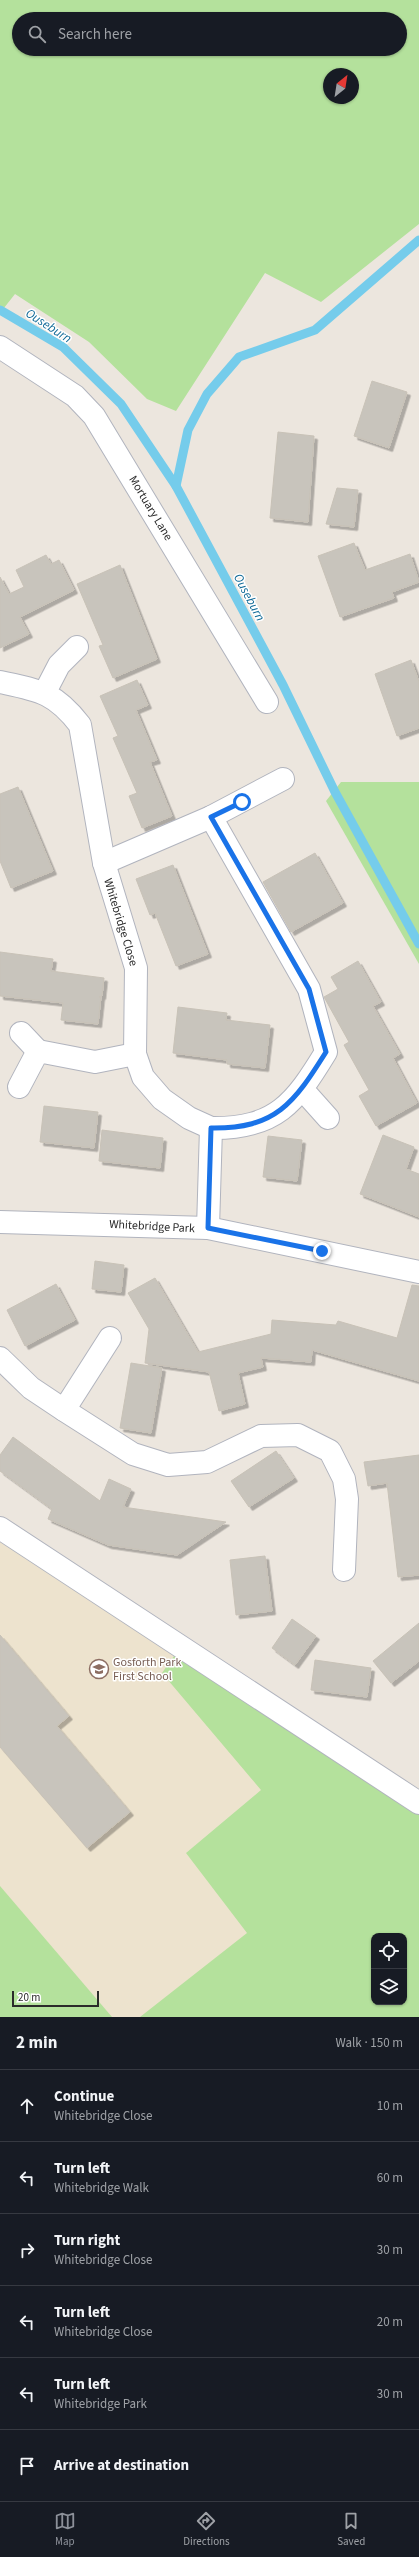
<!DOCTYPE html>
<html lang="en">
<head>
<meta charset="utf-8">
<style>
	:root { --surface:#171b24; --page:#20242c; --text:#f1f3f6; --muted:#9ea1a6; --line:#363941; --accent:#8c9099 }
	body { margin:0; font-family:"Source Sans 3",sans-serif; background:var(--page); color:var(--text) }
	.controls { position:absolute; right:12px; bottom:12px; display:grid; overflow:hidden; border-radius:8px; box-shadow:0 1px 3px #0004 }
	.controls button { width:36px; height:36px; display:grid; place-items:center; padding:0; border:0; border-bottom:1px solid var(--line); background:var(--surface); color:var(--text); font:20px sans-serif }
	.compass { position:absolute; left:323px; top:68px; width:36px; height:36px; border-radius:50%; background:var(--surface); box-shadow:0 1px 3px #0004; rotate:30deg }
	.scale { position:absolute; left:12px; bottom:10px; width:87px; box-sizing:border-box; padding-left:4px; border:2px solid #2b2b2b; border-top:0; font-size:11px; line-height:14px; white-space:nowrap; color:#2b2b2b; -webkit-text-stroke:3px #fff; paint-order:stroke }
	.stop { position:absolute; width:12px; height:12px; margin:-9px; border:3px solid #1a73e8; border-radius:50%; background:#fff }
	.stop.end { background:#1a73e8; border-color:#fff; box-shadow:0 1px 4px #0008 }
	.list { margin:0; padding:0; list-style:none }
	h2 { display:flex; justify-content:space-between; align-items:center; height:52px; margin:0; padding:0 16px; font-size:17px }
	h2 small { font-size:13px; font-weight:400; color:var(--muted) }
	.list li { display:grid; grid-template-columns:26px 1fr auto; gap:12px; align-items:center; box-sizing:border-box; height:72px; padding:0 16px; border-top:1px solid var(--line) }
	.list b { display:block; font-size:15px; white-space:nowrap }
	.list p { margin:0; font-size:13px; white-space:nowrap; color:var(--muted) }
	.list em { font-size:13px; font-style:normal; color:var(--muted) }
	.icon { flex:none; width:22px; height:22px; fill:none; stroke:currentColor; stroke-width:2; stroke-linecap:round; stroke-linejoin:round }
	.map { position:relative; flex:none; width:419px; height:2017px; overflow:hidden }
	.search { position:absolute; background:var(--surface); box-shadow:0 1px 3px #0004; left:12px; right:12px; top:12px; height:44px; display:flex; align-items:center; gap:10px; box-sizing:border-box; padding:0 14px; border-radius:22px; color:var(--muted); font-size:15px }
	.sheet { height:484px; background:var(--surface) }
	nav { display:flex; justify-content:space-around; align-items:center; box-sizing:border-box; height:56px; border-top:1px solid var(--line); background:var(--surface); font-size:11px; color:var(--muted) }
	nav a { display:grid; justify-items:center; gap:2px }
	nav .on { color:var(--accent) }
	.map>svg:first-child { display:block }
</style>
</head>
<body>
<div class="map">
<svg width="419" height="2017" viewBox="0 0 419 2017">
	<defs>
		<filter id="shadow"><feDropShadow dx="3.5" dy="3.5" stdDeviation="0" flood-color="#0004"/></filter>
	</defs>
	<rect width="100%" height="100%" fill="#ece6de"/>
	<path fill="#ede3ce" d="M 0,1540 L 396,1798 L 374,1936 L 376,2017 L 0,2017 Z"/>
	<g fill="#b4e19c" fill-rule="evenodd">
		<path d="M 0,0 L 419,0 L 419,224 L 321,302 L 265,273 L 176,411 L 147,399 L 89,342 L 15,294 L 0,313 ZM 19,19 L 400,19 L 400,49 L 19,49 ZM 329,74 L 353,74 L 353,98 L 329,98 Z"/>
		<path d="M 341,782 L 419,782 L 419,964 L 326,801 Z"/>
		<path d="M 174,1656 L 419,1806 L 419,2017 L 140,2017 L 247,1933 L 186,1853 L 261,1790 L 162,1673 ZM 374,1936 L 404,1936 L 404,2002 L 374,2002 Z"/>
		<path d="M 0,1886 L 112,2017 L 0,2017 Z"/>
	</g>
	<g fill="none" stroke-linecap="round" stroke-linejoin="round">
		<g stroke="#75cceb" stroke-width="9">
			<path d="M 0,310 L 63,347 L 121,404 L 176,486 L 283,685 L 335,792 L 419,944"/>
			<path d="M 176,486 L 188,430 L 207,394 L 239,357 L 315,330 L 419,240"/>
		</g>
	</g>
	<g fill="#c8c4bc" stroke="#c8c2b7" filter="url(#shadow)">
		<path d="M 372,381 L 407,392 L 389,448 L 354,436 Z"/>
		<path d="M 278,432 L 314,436 L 308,522 L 270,518 Z"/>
		<path d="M 337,488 L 358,490 L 354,527 L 326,524 Z"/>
		<path d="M 354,543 L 365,570 L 410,554 L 419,582 L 392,592 L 394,598 L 340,617 L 318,556 Z"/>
		<path d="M 46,555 L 51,564 L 59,560 L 74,590 L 20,617 L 29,634 L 0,648 L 0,577 L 9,594 L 24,587 L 16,570 Z"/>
		<path d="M 120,565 L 157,659 L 113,678 L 99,646 L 103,645 L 77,584 Z"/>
		<path d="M 411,660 L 419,682 L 419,728 L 397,736 L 375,674 Z"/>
		<path d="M 137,680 L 148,705 L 136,710 L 157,760 L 150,762 L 172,816 L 142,828 L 129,796 L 137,793 L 113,738 L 118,736 L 100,696 Z"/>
		<path d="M 18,787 L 53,871 L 11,888 L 0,861 L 0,794 Z"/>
		<path d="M 315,853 L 343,903 L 291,932 L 263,882 Z"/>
		<path d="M 173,865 L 208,954 L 176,966 L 155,913 L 150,915 L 136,879 Z"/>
		<path d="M 0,952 L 53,959 L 51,971 L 104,978 L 102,996 L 99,997 L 101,997 L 98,1024 L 61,1020 L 63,1003 L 0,996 Z"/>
		<path d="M 358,961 L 381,1002 L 373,1006 L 400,1054 L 393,1058 L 417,1103 L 376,1126 L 359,1096 L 369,1090 L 344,1045 L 349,1042 L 324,997 L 338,989 L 331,977 Z"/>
		<path d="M 178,1007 L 227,1013 L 226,1020 L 270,1025 L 265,1068 L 227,1064 L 227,1060 L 173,1053 Z"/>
		<path d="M 44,1106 L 98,1112 L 94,1148 L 40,1142 Z"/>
		<path d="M 102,1130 L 163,1138 L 160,1168 L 99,1161 Z"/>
		<path d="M 383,1135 L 414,1147 L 406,1169 L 419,1174 L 419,1217 L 360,1194 Z"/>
		<path d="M 268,1136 L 302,1140 L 297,1181 L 263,1177 Z"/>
		<path d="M 95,1261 L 124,1265 L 121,1292 L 92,1289 Z"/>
		<path d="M 155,1278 L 198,1352 L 271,1334 L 272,1320 L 336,1325 L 338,1321 L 397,1338 L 412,1285 L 419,1286 L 419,1381 L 312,1350 L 311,1362 L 261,1358 L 263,1367 L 238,1373 L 245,1404 L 219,1411 L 209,1372 L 145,1363 L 149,1329 L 128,1293 Z"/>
		<path d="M 56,1284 L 75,1320 L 25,1346 L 7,1310 Z"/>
		<path d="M 131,1363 L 162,1368 L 151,1433 L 120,1428 Z"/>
		<path d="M 13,1437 L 100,1501 L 109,1479 L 131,1489 L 123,1507 L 226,1522 L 177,1555 L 108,1545 L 48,1519 L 52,1509 L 0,1471 L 0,1455 Z"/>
		<path d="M 276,1451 L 294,1478 L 249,1507 L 231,1481 Z"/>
		<path d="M 419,1455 L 419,1575 L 398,1577 L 387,1483 L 368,1486 L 364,1462 Z"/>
		<path d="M 265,1556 L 272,1611 L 236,1615 L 230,1560 Z"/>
		<path d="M 292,1619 L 316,1636 L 295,1665 L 272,1648 Z"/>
		<path d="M 419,1623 L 419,1661 L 391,1683 L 373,1661 Z"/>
		<path d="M 0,1635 L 69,1716 L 57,1726 L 130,1812 L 87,1848 L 0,1747 Z"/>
		<path d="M 315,1660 L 371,1668 L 367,1697 L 311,1690 Z"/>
	</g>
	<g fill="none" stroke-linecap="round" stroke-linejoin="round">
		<defs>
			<g id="minor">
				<path d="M 0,347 L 75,396 L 94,416 L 267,702"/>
				<path d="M 0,682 C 38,690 55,692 80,725 L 104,863 L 136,968 L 135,1054 L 143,1077 L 162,1099 L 189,1118 L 211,1128 L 208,1228"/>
				<path d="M 45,692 L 59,665 L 77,647"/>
				<path d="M 211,817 L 309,989 L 326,1052 C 295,1103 276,1129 211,1128"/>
				<path d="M 104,863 L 211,817 L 283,779"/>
				<path d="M 21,1033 L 38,1051"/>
				<path d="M 19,1087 L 38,1051 L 95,1062 L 135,1054"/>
				<path d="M 303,1090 L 328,1118"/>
				<path d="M 0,1222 L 208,1228 L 419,1272"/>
				<path d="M 0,1358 L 31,1388 L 64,1410 L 133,1454 L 168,1465 L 207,1462 L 261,1436 L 298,1435 L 330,1451 L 344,1479 L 347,1499 L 344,1570"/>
				<path d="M 64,1410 L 110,1338"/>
				<path d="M 0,1528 L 419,1803"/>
			</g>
		</defs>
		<use href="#minor" stroke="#b1b4be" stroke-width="24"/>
		<use href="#minor" stroke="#fff" stroke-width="22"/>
	</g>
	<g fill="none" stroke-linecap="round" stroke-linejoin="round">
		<path stroke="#1a73e8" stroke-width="5" d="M 242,802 L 211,817 L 309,989 L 326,1052 C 294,1103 276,1129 211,1128 L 208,1228 L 322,1251"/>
	</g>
	<defs>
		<symbol id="school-ring" viewBox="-11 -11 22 22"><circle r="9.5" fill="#fff" stroke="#8d6e63" stroke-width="1.5"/><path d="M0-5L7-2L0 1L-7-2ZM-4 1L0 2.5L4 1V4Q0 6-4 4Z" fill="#8d6e63"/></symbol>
	</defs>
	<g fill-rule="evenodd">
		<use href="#school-ring" x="88" y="1658" width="22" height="22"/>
	</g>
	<g text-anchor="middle" stroke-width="3" stroke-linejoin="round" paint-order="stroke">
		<g font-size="12" fill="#2b2b2b" stroke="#fff">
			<text transform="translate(151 508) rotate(59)" y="4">Mortuary Lane</text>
			<text transform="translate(121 922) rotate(73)" y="4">Whitebridge Close</text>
			<text transform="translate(152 1226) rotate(3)" y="4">Whitebridge Park</text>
		</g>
		<g font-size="12" fill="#785e54" stroke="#fff" text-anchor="start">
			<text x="113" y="1666">Gosforth Park<tspan x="113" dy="14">First School</tspan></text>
		</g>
		<g font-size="13" font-style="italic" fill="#126b98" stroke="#fff">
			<text transform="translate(49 325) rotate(33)" y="5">Ouseburn</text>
			<text transform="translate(250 597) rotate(62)" y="5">Ouseburn</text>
		</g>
	</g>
</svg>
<div class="controls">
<button><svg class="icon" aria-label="locate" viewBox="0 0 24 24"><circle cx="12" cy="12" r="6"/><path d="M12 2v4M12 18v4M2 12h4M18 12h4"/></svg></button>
<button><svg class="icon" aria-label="layers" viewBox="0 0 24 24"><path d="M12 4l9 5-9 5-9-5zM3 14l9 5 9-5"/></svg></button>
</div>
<svg class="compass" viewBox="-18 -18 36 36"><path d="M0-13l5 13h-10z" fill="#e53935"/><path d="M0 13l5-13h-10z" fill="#9ea1a6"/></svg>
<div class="scale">20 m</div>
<div class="stop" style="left:242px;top:802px"></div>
<div class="stop end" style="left:322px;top:1251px"></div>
<div class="search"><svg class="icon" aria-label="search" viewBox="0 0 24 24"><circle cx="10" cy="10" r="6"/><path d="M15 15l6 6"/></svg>Search here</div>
</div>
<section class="sheet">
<h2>2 min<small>Walk · 150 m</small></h2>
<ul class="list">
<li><svg class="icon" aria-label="ahead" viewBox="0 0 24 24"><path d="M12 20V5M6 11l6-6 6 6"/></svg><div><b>Continue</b><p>Whitebridge Close</p></div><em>10 m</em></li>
<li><svg class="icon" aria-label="left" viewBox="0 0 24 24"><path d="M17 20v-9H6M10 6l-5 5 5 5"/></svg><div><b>Turn left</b><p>Whitebridge Walk</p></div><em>60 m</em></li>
<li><svg class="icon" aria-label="right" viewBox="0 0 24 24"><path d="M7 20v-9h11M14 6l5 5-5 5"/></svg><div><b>Turn right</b><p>Whitebridge Close</p></div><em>30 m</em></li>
<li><svg class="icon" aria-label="left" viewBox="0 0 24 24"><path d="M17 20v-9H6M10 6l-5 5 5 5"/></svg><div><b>Turn left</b><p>Whitebridge Close</p></div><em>20 m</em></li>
<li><svg class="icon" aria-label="left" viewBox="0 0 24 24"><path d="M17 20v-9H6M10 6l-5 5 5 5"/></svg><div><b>Turn left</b><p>Whitebridge Park</p></div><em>30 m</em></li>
<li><svg class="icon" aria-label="arrive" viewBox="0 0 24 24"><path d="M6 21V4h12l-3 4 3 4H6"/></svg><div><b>Arrive at destination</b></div></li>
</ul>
</section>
<nav>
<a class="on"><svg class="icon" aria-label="map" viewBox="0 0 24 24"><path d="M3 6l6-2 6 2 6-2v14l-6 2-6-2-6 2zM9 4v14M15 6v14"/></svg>Map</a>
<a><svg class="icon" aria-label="directions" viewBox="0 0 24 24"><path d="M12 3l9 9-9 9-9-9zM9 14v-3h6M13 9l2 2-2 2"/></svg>Directions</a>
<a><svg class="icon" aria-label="saved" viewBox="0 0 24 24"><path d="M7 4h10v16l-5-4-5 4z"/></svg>Saved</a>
</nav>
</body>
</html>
